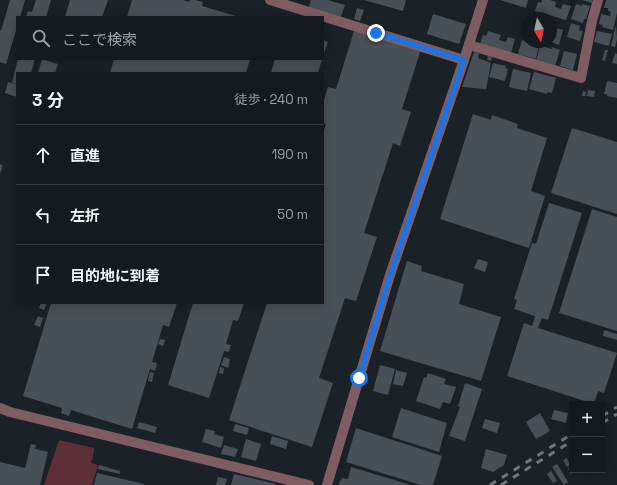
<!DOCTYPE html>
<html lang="ja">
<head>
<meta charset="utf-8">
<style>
	:root { --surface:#141a1e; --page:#21272b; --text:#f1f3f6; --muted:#9da1a4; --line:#33383c }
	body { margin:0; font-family:"Space Grotesk","Noto Sans JP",sans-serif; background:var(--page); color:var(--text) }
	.controls { position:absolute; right:12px; bottom:12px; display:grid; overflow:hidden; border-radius:0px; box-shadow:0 2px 10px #0003 }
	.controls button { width:36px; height:36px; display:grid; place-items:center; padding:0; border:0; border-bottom:1px solid var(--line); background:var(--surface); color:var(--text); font:20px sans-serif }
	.compass { position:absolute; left:521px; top:12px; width:36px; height:36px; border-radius:50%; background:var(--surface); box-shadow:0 2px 10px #0003; rotate:171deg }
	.stop { position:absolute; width:12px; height:12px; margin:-9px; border:3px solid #1a73e8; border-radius:50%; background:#fff }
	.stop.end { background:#1a73e8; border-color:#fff; box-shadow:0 1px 4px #0008 }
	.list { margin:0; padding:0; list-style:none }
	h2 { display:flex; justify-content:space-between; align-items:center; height:52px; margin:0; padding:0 16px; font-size:17px }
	h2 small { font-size:13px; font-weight:400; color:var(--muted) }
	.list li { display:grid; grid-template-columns:26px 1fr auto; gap:12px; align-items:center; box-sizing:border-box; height:60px; padding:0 16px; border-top:1px solid var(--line) }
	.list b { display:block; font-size:15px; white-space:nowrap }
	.list em { font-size:13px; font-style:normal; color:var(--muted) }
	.icon { flex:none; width:22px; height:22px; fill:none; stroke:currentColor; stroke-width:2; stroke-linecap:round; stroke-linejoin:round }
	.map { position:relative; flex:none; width:617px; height:485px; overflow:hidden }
	.search { position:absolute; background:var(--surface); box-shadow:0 2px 10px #0003; left:16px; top:16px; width:308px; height:44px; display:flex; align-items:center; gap:10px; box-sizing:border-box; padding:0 14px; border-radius:0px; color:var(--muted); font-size:15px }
	.panel { position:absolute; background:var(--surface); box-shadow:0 2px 10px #0003; left:16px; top:72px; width:308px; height:232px; border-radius:0px }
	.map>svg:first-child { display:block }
</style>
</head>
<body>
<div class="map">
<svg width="617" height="485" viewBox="0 0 617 485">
	<rect width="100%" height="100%" fill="#1a2228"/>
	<path fill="#5e2e39" d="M 59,440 L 94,448 L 94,452 L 91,463 L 98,465 L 92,485 L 44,485 Z"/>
	<g fill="#485057">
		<path d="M 10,0 L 25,0 L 20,17 L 17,17 L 17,27 L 6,64 L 0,62 L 0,30 L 1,31 Z"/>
		<path d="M 36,0 L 51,0 L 46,17 L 26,17 L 28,11 L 32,12 Z"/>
		<path d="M 70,0 L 108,0 L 102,17 L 65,17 Z"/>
		<path d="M 132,0 L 183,0 L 189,2 L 190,0 L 195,0 L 203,2 L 202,6 L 239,17 L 127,17 Z"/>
		<path d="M 311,0 L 328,0 L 345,5 L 340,19 L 308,9 Z"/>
		<path d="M 364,0 L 406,0 L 403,11 Z"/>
		<path d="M 500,0 L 528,0 L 526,8 Z"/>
		<path d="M 542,0 L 550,0 L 556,2 L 555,7 L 561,9 L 563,4 L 571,6 L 566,20 L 535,11 L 538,2 L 541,3 Z"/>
		<path d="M 582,0 L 592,0 L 592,3 Z"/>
		<path d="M 606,0 L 617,0 L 617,13 L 613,30 L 602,27 L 603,25 L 599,24 L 601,14 L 610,16 L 611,12 L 608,11 L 608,8 L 604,8 Z"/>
		<path d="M 576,4 L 582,6 L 582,4 L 590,6 L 586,19 L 584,19 L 583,23 L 571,19 Z"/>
		<path d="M 357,8 L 364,10 L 360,21 L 354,19 Z"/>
		<path d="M 433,14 L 466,24 L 459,44 L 427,34 Z"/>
		<path d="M 571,23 L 580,26 L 579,30 L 583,31 L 580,41 L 567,37 Z"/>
		<path d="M 616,25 L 617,39 L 615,47 L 611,46 Z"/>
		<path d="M 355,28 L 421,49 L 402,109 L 411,112 L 400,146 L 393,143 L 364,233 L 377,237 L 356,301 L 345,298 L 319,378 L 333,383 L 312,447 L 229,420 L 267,303 L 323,303 L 323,133 L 326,124 L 323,123 L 323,103 L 328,87 L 336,89 Z"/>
		<path d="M 556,28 L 563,30 L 559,45 L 551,42 L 551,32 L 554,33 Z"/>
		<path d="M 488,31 L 501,35 L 499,40 L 506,42 L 508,37 L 515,39 L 511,53 L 480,44 L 483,35 L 486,36 Z"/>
		<path d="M 597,31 L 612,34 L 609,46 L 594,42 Z"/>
		<path d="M 323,40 L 328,42 L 323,56 Z"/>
		<path d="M 522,40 L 539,45 L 536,59 L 518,54 Z"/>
		<path d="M 540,46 L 552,49 L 552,47 L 560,50 L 555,66 L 536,61 Z"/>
		<path d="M 605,50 L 608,50 L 605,61 L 602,60 Z"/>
		<path d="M 564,51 L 577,54 L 573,70 L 560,66 Z"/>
		<path d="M 474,52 L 479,53 L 478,58 L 491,63 L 486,89 L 462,87 Z"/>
		<path d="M 615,53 L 617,54 L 617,64 L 612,63 Z"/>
		<path d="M 488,56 L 492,57 L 491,61 L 487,60 Z"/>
		<path d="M 18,59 L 35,59 L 31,73 L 17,73 L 17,84 L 12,83 Z"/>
		<path d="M 42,59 L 58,64 L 55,73 L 38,73 Z"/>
		<path d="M 114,59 L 250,59 L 246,73 L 110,73 Z"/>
		<path d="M 275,59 L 322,59 L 318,73 L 271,73 Z"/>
		<path d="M 493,63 L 506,66 L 505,68 L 508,69 L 505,81 L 489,77 Z"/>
		<path d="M 513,69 L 531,73 L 527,91 L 509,87 Z"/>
		<path d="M 534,72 L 556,78 L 552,93 L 547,92 L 547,94 L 529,89 Z"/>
		<path d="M 607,81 L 617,83 L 617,98 L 607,96 L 607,94 L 604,94 Z"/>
		<path d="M 8,82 L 17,85 L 17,97 L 5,93 Z"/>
		<path d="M 588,90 L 595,91 L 594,97 L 587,96 Z"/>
		<path d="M 583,91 L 586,92 L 585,96 L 582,96 Z"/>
		<path d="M 473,114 L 491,120 L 492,115 L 518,124 L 517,128 L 547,138 L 531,191 L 545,196 L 529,248 L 440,219 Z"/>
		<path d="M 572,128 L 617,142 L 617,214 L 551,193 Z"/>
		<path d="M 0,164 L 3,165 L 0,174 Z"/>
		<path d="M 549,203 L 582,213 L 548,320 L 542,318 L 538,328 L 617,353 L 604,393 L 598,391 L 594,404 L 507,376 L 524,323 L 532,326 L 535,316 L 514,309 L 517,300 L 514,299 L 532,243 L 536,244 Z"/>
		<path d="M 592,209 L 617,217 L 617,331 L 559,313 Z"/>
		<path d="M 478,259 L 488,262 L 485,272 L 474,268 Z"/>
		<path d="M 407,261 L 422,266 L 421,271 L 464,284 L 459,304 L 501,317 L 481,381 L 380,351 Z"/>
		<path d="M 41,303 L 47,303 L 44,310 L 39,308 Z"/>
		<path d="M 51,303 L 177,303 L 169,327 L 163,325 L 152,362 L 157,363 L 155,371 L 150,369 L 132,429 L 71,410 L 69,416 L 61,413 L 62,408 L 23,396 Z"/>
		<path d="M 193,303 L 244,303 L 238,321 L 233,320 L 226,344 L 231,345 L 229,352 L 224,351 L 209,398 L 168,385 Z"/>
		<path d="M 38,316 L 43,318 L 40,327 L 34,325 Z"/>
		<path d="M 604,330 L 617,334 L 617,340 L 603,336 Z"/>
		<path d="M 160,339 L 165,340 L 163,346 L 158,344 Z"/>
		<path d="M 224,357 L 230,359 L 228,368 L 221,365 Z"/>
		<path d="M 380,365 L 395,369 L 388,395 L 373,391 Z"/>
		<path d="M 220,367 L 224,368 L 223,374 L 219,373 Z"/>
		<path d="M 396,370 L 407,373 L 403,386 L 393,384 Z"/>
		<path d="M 150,372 L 154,373 L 152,382 L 148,381 Z"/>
		<path d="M 428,373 L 446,379 L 444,384 L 456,387 L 450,404 L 443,402 L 440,409 L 416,401 L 424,377 L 426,378 Z"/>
		<path d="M 465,383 L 482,389 L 465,441 L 449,436 L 460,407 L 458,406 Z"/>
		<path d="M 401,408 L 447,423 L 439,452 L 392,437 Z"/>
		<path d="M 554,410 L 568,413 L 566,423 L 551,419 Z"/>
		<path d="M 540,413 L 550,431 L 536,439 L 526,422 Z"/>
		<path d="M 485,419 L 500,423 L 497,433 L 482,428 Z"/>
		<path d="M 139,422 L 157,427 L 155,433 L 137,428 Z"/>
		<path d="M 235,424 L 249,428 L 247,435 L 233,431 Z"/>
		<path d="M 356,428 L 442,456 L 433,485 L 421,485 L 346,462 Z"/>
		<path d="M 206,429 L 215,431 L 214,434 L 224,437 L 221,448 L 202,442 Z"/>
		<path d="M 272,436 L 288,441 L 286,449 L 270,444 Z"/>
		<path d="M 246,439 L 261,444 L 256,461 L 241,457 Z"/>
		<path d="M 31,444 L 36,445 L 35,449 L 48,452 L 40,485 L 0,485 L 0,462 L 25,468 Z"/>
		<path d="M 224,445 L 238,449 L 235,457 L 221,454 Z"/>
		<path d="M 486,449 L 507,455 L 504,465 L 493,472 L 481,468 Z"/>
		<path d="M 567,458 L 570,465 L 567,467 L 563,460 Z"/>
		<path d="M 557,464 L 568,482 L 564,485 L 552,467 Z"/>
		<path d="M 99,465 L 120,471 L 120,474 L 98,469 Z"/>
		<path d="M 572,466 L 572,470 L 574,470 L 575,472 L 571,474 L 568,468 Z"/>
		<path d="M 351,467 L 411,485 L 339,485 L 340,480 L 341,481 L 342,478 L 348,479 Z"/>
		<path d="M 551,471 L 557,481 L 553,483 L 547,474 Z"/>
		<path d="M 97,473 L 144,484 L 144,485 L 94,485 Z"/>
		<path d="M 234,474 L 276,484 L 276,485 L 231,485 Z"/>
		<path d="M 218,477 L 227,479 L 225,485 L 216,485 Z"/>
	</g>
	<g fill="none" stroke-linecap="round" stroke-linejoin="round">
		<g stroke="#7e5c62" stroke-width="10">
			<path d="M 270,0 L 464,60"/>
			<path d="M 469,45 L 581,78 L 592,21 L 598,0"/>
			<path d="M 0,408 L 10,412 L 309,485"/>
			<path d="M 327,485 L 390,275 L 464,60 L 483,0"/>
		</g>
		<g stroke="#6f767b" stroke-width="3" stroke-dasharray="7 7" stroke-linecap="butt">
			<path d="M 602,416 L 617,407"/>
			<path d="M 602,423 L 617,414"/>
			<path d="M 490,485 L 572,434"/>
			<path d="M 501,485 L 572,441"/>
		</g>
	</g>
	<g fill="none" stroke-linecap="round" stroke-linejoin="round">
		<path stroke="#1a73e8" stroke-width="5" d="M 359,378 L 390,275 L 464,60 L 376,33"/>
	</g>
</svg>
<div class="controls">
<button>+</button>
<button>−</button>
</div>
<svg class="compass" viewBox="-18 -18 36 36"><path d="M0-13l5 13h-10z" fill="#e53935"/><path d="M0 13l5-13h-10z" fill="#9da1a4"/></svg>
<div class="stop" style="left:359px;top:378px"></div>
<div class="stop end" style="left:376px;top:33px"></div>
<div class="search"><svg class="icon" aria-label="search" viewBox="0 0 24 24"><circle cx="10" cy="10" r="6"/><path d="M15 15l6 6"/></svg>ここで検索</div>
<section class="panel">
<h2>3 分<small>徒歩 · 240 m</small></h2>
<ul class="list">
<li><svg class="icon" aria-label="ahead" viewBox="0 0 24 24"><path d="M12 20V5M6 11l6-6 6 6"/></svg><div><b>直進</b></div><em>190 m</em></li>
<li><svg class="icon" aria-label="left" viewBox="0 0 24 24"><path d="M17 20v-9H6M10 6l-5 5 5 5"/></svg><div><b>左折</b></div><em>50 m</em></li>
<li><svg class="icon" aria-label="arrive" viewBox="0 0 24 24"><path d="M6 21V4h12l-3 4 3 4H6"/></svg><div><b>目的地に到着</b></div></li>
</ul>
</section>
</div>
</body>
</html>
